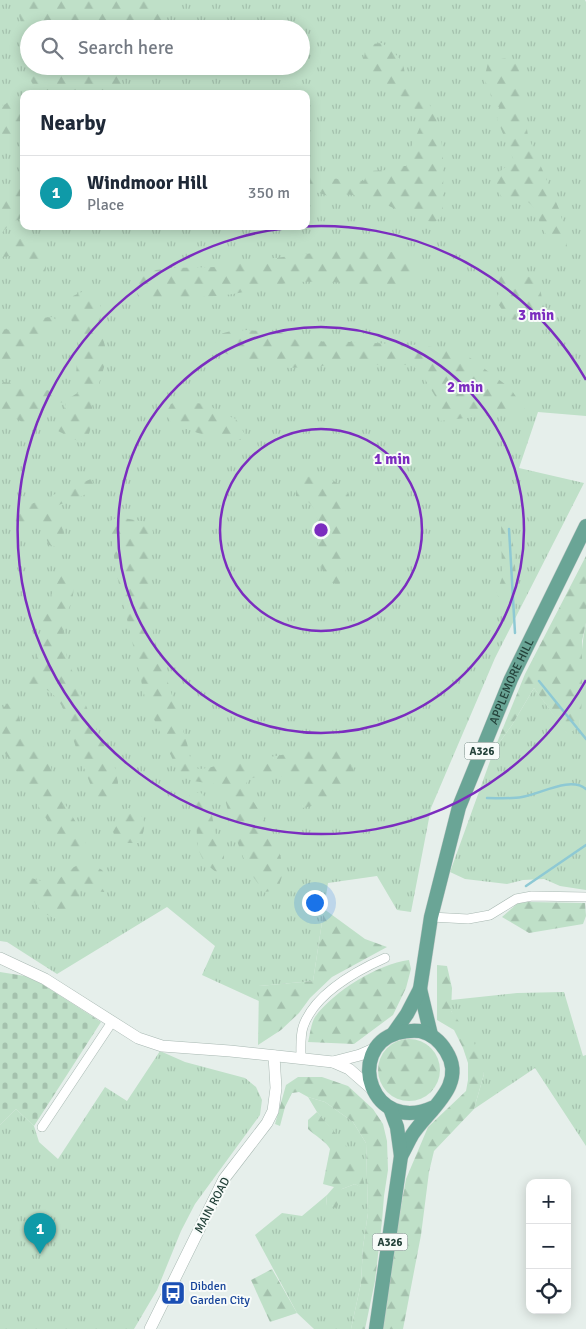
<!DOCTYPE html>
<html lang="en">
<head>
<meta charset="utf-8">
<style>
	:root { --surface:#fff; --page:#f2f2f3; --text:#1f2937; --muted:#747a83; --line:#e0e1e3; --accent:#db2777 }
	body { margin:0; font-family:Signika,sans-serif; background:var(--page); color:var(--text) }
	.controls { position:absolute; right:15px; bottom:15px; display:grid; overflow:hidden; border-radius:10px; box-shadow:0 2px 12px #0003 }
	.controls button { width:45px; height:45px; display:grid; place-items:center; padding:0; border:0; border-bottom:1px solid var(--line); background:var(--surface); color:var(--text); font:25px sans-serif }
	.you { position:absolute; left:314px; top:902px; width:18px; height:18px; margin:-12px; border:4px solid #fff; border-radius:50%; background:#1a73e8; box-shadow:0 0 0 8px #1a73e833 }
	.badge { display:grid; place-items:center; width:32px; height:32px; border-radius:50%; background:var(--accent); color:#fff; font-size:16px; font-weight:700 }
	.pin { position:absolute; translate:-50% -41px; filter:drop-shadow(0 1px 2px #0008) }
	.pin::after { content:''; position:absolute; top:26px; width:18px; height:15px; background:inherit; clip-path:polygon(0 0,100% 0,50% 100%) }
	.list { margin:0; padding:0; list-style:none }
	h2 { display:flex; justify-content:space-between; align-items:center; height:65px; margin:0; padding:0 20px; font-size:21px }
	h2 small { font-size:16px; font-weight:400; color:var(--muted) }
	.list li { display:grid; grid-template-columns:32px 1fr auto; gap:15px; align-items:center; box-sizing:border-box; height:75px; padding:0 20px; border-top:1px solid var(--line) }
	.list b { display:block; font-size:19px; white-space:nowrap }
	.list p { margin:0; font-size:16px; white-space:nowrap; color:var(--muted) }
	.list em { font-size:16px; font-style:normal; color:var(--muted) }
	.icon { flex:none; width:28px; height:28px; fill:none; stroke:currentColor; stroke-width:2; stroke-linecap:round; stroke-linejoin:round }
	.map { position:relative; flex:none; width:586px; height:1329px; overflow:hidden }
	.search { position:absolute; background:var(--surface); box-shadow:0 2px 12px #0003; left:20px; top:20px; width:290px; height:55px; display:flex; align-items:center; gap:12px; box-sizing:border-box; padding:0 18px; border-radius:28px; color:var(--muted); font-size:19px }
	.panel { position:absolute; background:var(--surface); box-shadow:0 2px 12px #0003; left:20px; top:90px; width:290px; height:140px; border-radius:10px }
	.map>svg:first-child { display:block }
</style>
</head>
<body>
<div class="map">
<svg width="586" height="1329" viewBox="0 0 586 1329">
	<defs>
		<pattern id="grass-tufts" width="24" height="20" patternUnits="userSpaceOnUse" patternTransform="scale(1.25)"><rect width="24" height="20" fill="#bfe0c8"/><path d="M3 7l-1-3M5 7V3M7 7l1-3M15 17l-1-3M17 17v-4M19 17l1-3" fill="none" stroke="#a4c1ad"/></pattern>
		<pattern id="forest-firs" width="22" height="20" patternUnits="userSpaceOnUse" patternTransform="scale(1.25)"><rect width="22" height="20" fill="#bfe0c8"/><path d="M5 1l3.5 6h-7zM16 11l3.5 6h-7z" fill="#a4c1ad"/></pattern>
		<pattern id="cemetery-stones" width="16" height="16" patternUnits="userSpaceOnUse" patternTransform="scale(1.25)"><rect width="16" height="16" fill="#bfe0c8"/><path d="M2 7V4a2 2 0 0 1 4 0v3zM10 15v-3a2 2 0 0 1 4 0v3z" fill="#a4c1ad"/></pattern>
	</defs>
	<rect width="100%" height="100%" fill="#e6efeb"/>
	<g fill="url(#grass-tufts)" fill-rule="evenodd">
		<path d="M 0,0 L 585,0 L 586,2 L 586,416 L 538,412 L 519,468 L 584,483 L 495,658 L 431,808 L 411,912 L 397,910 L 377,876 L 328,883 L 313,981 L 259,986 L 259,1001 L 202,975 L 215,946 L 167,907 L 57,974 L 7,942 L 0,941 ZM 29,29 L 301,29 L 301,66 L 29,66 ZM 24,94 L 306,94 L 306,226 L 24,226 Z"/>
		<path d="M 586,623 L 586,890 L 560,886 L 544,879 L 523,880 L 507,884 L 465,879 L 450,872 L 494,750 L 512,725 L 534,688 L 567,733 L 579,727 C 583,692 578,657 586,623 Z"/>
		<path d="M 564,992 L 583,1056 L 586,1055 L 586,1146 L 535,1068 L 474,1109 L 484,1074 L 451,1011 L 451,1000 L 517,993 Z"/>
		<path d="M 160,1051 L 185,1062 L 245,1078 L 256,1087 L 262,1100 L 260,1115 L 195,1204 L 181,1231 L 157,1290 L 134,1329 L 0,1329 L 0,1125 L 16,1109 L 34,1126 L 39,1142 L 58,1159 L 105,1087 L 127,1101 Z"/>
		<path d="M 308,1097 L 325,1102 L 353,1122 L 366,1143 L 368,1213 L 363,1247 L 361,1283 L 351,1329 L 314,1329 L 297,1313 L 255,1235 L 282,1213 L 302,1216 L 327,1195 L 326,1206 L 342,1189 L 355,1184 L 363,1188 L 340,1140 L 317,1112 Z"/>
	</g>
	<g fill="url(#forest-firs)">
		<path d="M 19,0 L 158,0 L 167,12 L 165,27 L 164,29 L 29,29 L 29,31 C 18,22 18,13 19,0 Z"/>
		<path d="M 382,43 C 390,50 399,55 403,65 C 405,70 404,75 407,80 C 413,87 423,93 428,102 C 449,136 442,178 443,215 L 434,223 L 408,215 L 370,197 L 343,194 L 328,196 L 313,191 L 306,191 L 306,172 L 325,178 L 364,181 L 368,171 L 390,170 L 395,166 L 406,166 L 407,156 L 421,125 L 419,114 L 409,102 L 372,76 L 363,65 L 365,51 L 372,44 Z"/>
		<path d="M 509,58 L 516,61 L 524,86 L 523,102 L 528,136 L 559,209 L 567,237 L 567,251 L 558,251 C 554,241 549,239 544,231 C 534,215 542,212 523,198 L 504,201 L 496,187 L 499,172 L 514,161 L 497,119 L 499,107 L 492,102 L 490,91 L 484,79 L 488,63 L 501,59 Z"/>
		<path d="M 29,59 L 29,66 L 115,66 C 124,74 122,83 119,93 L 38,94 L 30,79 L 27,62 Z"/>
		<path d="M 9,99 L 22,100 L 24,109 L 24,138 L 13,138 L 0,143 L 0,106 L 6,104 Z"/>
		<path d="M 24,182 L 24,217 C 13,221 6,226 0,236 L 0,195 Z"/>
		<path d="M 26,238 L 36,241 L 44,248 L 46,268 L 44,279 L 36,278 L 30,261 L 21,255 L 2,257 L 0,248 L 6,241 Z"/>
		<path d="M 343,249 L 396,252 L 409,258 L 418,267 L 417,276 C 389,297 376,285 345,283 C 330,282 302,281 288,283 C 264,287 240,294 216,296 C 191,298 165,299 140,297 L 132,286 L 141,277 L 156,270 L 171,268 L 217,267 L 232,259 L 268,259 Z"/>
		<path d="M 504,271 L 530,277 L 540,287 L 543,305 L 530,321 L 508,319 L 497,302 L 499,289 L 496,281 L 496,273 Z"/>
		<path d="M 84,291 L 94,293 L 100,302 L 101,331 L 105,346 L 106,361 L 92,406 L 93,420 L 89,434 L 82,443 L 58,431 L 66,403 L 58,402 C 48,407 47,417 39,424 L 24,423 L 15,418 L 0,423 L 0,382 C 15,382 18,386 32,389 C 48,393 55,386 71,397 L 79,392 L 76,375 L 78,346 L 76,332 L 70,317 L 73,296 Z"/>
		<path d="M 53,317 L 59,323 L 53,331 L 31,340 L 27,359 L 23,364 L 0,363 L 0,329 L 17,330 L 40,318 Z"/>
		<path d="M 247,330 L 281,333 L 293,337 L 298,342 L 305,343 L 329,341 L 418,345 L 461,351 L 510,388 L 526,411 L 440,421 L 438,401 L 420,371 L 412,365 L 381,365 L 364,363 L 290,368 L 266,363 L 254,363 L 239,360 L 225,353 L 215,342 L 220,334 L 231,331 Z"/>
		<path d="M 181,399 L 194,403 L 208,404 L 218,412 L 236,419 L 248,440 C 218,441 199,434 171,423 L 166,413 L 171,404 Z"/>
		<path d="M 314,476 C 328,476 341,483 349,495 L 342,526 L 342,552 L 346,566 L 346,577 L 338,585 L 326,580 C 322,570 319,560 318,549 C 317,534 322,512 307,501 C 304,499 299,498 296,496 L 296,479 L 303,477 Z"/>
		<path d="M 91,479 L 97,490 L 51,508 C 59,524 70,529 58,547 L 49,545 L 36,516 L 13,529 L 5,515 Z"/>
		<path d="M 118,517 L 151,523 L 153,533 L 148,574 L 153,635 L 187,743 L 190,757 L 198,769 C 208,769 217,765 228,763 C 237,762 246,762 254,760 C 271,757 332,744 345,752 C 351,756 353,763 354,769 C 359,797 321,804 302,808 L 298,786 L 276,773 L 248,779 L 245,787 C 258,811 286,847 282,876 C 281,881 278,886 276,890 L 265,892 C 240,866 231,819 221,785 L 193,781 L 179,773 L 146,702 L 116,571 L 111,535 L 108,522 Z"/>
		<path d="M 501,522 L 511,522 L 517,587 L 506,597 L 501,599 L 496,594 L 502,578 Z"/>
		<path d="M 586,556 L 586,623 L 582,641 L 582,702 L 579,727 L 567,734 L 534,688 L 512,725 L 494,750 L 525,674 Z"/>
		<path d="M 67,571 L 72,576 L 74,588 L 72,601 L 63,622 L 67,658 L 91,718 L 115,768 L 118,782 L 117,797 L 109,804 L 97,802 C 91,786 85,770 79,755 C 67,726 68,689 29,684 L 28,677 L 33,670 L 40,648 L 43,632 L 43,616 L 48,602 L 60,577 Z"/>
		<path d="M 9,702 L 17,706 L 22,730 L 43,746 L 49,757 L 55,787 L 84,836 L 87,848 L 79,854 L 67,847 L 53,834 L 47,820 L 5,753 L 0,718 L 3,708 Z"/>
		<path d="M 200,792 L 204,796 L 210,805 L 216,836 L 224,852 L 224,869 L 218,873 C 194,858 198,843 196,818 C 196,810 192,802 189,795 Z"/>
		<path d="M 128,808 C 148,814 147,826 139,843 L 124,843 L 115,838 L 112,828 L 118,818 Z"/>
		<path d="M 87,861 L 102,870 L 111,883 L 104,892 L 80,890 L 73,915 L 56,919 L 42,912 L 23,887 L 23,877 C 33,877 42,882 52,884 L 74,867 Z"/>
		<path d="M 528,902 L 585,903 L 586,916 L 583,924 L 529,933 L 502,917 L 518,903 Z"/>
		<path d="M 324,909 L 365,939 L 387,947 L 332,977 L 310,998 L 299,1013 L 281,1030 L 258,1045 L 259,986 L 313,981 Z"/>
		<path d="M 409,960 L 411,969 L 406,988 L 393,1015 L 354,1044 L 308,1042 C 310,1035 311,1023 315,1017 C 334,991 378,964 409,960 Z"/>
		<path d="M 437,965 L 447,966 L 452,988 L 451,1011 L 474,1042 L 484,1074 L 474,1109 L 434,1151 L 429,1172 L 421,1235 L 403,1329 L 379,1329 L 406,1179 L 428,1127 L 466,1091 L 468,1080 L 468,1063 L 463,1048 L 454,1030 L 437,1020 Z"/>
		<circle cx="409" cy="1070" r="31"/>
		<path d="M 298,1077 L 322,1077 L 348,1086 L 373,1109 L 383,1124 L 387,1141 L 388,1170 L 384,1196 L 382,1221 L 375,1281 L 365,1329 L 351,1329 L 361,1283 L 363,1247 L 368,1213 L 366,1143 L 353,1122 L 325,1102 L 308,1097 L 299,1092 L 292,1093 L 285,1107 L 280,1126 L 275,1124 L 286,1085 Z"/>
		<path d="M 317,1112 L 355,1156 L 363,1178 L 363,1189 L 355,1184 L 342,1189 L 337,1208 L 326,1206 L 327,1195 L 334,1187 L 323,1184 L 330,1149 C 327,1142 314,1135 308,1129 L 308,1120 Z"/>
		<path d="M 272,1269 L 297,1313 L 270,1322 L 251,1280 Z"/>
	</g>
	<path fill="url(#cemetery-stones)" d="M 0,972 L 25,976 L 42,984 L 101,1022 L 34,1126 L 16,1109 L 0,1125 Z"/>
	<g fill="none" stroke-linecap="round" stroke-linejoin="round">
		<g stroke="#8ec9d4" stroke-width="2.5">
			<path d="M 509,529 L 515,633"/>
			<path d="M 539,681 L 586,739"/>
			<path d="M 487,798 C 499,798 511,799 522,797 C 541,794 570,776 586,789"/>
			<path d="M 526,886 L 586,845"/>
		</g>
		<defs>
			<g id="minor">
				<path d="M 431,917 L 468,919 L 490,915 L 516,899 L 532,896 L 586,897"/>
				<path d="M 301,1058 C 301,1048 300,1037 303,1027 C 314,994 356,971 385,958"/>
				<path d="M 42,1127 L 112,1022"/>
			</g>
			<g id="tertiary">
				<path d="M 0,958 L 45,979 L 138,1038 L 162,1046 L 230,1051 L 333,1062 L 349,1069 L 373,1090"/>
				<path d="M 333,1062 L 360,1055 L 376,1048"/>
				<path d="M 150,1329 L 224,1179 L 267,1123 L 273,1111 L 276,1088 L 274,1056"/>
			</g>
			<g id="primary">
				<path d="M 420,989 L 431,1035"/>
				<path id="s1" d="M 393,1034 L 407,1014 L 420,989 L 431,917 L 459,807 L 511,679 L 586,526"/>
				<path d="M 401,1156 C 405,1149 408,1142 412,1135 C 428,1110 468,1085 446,1051 C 440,1041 432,1034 420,1031 C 412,1030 405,1031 397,1033 C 345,1049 371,1136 434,1107"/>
				<path d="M 376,1329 L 401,1156 L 397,1127 L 390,1108"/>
			</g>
		</defs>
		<use href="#minor" stroke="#a8b8b2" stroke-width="10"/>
		<use href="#tertiary" stroke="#a8b8b2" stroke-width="12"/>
		<use href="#primary" stroke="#c2cac8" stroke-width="15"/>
		<use href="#minor" stroke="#fff" stroke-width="9"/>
		<use href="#tertiary" stroke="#fff" stroke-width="11"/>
		<use href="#primary" stroke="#6aa596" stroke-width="14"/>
	</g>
	<g fill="none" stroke="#7b2cbf" stroke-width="2.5">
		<circle cx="321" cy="530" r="101"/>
		<circle cx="321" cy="530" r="203"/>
		<path d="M586 680A304 304 0 1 1 586 380"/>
	</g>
	<defs>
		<symbol id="bus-square" viewBox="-11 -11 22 22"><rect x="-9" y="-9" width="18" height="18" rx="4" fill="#1a4fb4" stroke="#f7fbf9"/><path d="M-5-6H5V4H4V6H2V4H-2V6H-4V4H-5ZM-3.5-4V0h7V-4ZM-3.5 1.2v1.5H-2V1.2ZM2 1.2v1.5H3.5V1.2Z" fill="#fff"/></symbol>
	</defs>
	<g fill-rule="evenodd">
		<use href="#bus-square" x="159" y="1279" width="28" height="28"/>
	</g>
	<g text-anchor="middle" stroke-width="4" stroke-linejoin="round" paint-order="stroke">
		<g fill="#f7fbf9" stroke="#637a73" stroke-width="1">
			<rect x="464.5" y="742.5" width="35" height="17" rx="4"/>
			<rect x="372.5" y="1233.5" width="35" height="17" rx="4"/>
		</g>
		<g font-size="11" font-weight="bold" fill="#24423a">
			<text x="482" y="755">A326</text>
			<text x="390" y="1246">A326</text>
		</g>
		<g font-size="12" fill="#24423a" stroke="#f7fbf9">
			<text dy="4" stroke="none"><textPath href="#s1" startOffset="375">APPLEMORE HILL</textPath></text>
			<text transform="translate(212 1205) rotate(-62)" y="4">MAIN ROAD</text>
		</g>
		<g font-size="12" fill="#164399" stroke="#f7fbf9" text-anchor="start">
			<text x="190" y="1290">Dibden<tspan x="190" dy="14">Garden City</tspan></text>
		</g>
	</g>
	<circle cx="321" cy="530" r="8" fill="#7b2cbf" stroke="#f7fbf9" stroke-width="2.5"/>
	<g font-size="15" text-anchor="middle" font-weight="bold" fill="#7b2cbf" stroke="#f7fbf9" stroke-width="4" stroke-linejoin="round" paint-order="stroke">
		<text x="536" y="320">3 min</text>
		<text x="465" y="392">2 min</text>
		<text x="392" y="464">1 min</text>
	</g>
</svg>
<div class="controls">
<button>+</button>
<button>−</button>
<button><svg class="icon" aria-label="locate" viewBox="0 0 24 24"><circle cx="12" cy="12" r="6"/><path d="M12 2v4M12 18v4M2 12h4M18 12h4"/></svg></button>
</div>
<div class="you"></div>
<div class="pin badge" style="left:40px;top:1254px;background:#0f9aa8">1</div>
<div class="search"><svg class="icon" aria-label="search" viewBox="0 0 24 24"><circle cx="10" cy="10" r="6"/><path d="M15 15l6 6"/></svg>Search here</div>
<section class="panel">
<h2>Nearby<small></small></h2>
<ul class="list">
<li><span class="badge" style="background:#0f9aa8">1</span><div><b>Windmoor Hill</b><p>Place</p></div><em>350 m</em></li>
</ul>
</section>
</div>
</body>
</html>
